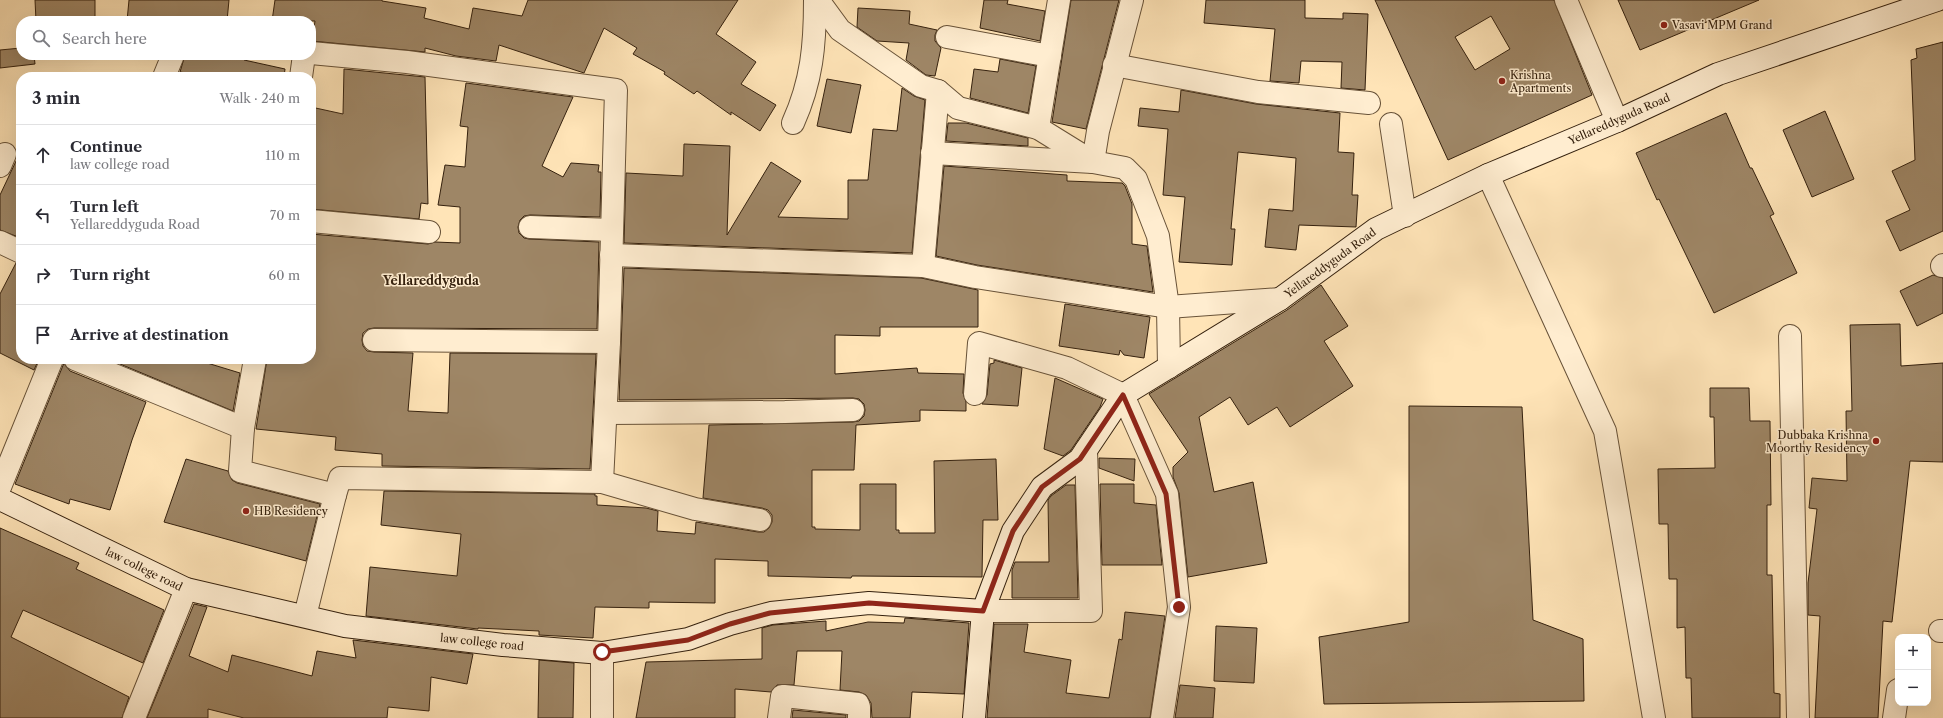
<!DOCTYPE html>
<html lang="en">
<head>
<meta charset="utf-8">
<style>
	:root { --surface:#fff; --page:#f2f2f3; --text:#2b2b33; --muted:#7c7c81; --line:#e1e1e2 }
	body { margin:0; font-family:"Libre Caslon Text",serif; background:var(--page); color:var(--text) }
	.controls { position:absolute; right:12px; bottom:12px; display:grid; overflow:hidden; border-radius:8px; box-shadow:0 4px 16px #0002 }
	.controls button { width:36px; height:36px; display:grid; place-items:center; padding:0; border:0; border-bottom:1px solid var(--line); background:var(--surface); color:var(--text); font:20px sans-serif }
	.stop { position:absolute; width:12px; height:12px; margin:-9px; border:3px solid #8f2418; border-radius:50%; background:#fff }
	.stop.end { background:#8f2418; border-color:#fff; box-shadow:0 1px 4px #0008 }
	.list { margin:0; padding:0; list-style:none }
	h2 { display:flex; justify-content:space-between; align-items:center; height:52px; margin:0; padding:0 16px; font-size:17px }
	h2 small { font-size:13px; font-weight:400; color:var(--muted) }
	.list li { display:grid; grid-template-columns:26px 1fr auto; gap:12px; align-items:center; box-sizing:border-box; height:60px; padding:0 16px; border-top:1px solid var(--line) }
	.list b { display:block; font-size:15px; white-space:nowrap }
	.list p { margin:0; font-size:13px; white-space:nowrap; color:var(--muted) }
	.list em { font-size:13px; font-style:normal; color:var(--muted) }
	.icon { flex:none; width:22px; height:22px; fill:none; stroke:currentColor; stroke-width:2; stroke-linecap:round; stroke-linejoin:round }
	.map { position:relative; flex:none; width:1943px; height:718px; overflow:hidden }
	.search { position:absolute; background:var(--surface); box-shadow:0 4px 16px #0002; left:16px; top:16px; width:300px; height:44px; display:flex; align-items:center; gap:10px; box-sizing:border-box; padding:0 14px; border-radius:16px; color:var(--muted); font-size:15px }
	.panel { position:absolute; background:var(--surface); box-shadow:0 4px 16px #0002; left:16px; top:72px; width:300px; height:292px; border-radius:16px }
	.map>svg:first-child { display:block }
</style>
</head>
<body>
<div class="map">
<svg width="1943" height="718" viewBox="0 0 1943 718">
	<rect width="100%" height="100%" fill="#ffe4b7"/>
	<filter id="stains"><feTurbulence type="fractalNoise" baseFrequency=".005" numOctaves="4"/><feColorMatrix values="0 0 0 0 .2 0 0 0 0 .09 0 0 0 0 .02 0 0 0 .5 -.17"/></filter>
	<radialGradient id="worn" r=".72"><stop offset=".6" stop-color="#630" stop-opacity="0"/><stop offset="1" stop-color="#630" stop-opacity=".3"/></radialGradient>
	<g fill="#9e8666" stroke="#35210e" fill-rule="evenodd">
		<path d="M 35,0 L 95,0 L 95,21 L 36,21 Z"/>
		<path d="M 129,0 L 229,0 L 227,21 L 127,21 Z"/>
		<path d="M 275,0 L 382,0 L 382,1 L 426,8 L 424,18 L 469,29 L 473,8 L 522,16 L 528,0 L 738,0 L 716,34 L 756,62 L 741,84 L 776,105 L 760,131 L 731,112 L 731,115 L 697,91 L 694,94 L 664,74 L 665,72 L 633,54 L 637,48 L 604,28 L 584,73 L 499,45 L 496,61 L 456,56 L 425,48 L 425,52 L 312,41 L 315,21 L 272,21 Z"/>
		<path d="M 984,0 L 1008,0 L 1007,4 L 1045,11 L 1040,41 L 980,28 Z"/>
		<path d="M 1071,0 L 1119,0 L 1086,129 L 1052,122 Z"/>
		<path d="M 1206,0 L 1305,0 L 1305,18 L 1343,19 L 1343,13 L 1368,14 L 1365,90 L 1341,88 L 1342,62 L 1301,61 L 1299,83 L 1270,81 L 1275,29 L 1204,23 Z"/>
		<path d="M 1375,0 L 1554,0 L 1592,95 L 1448,160 ZM 1491,16 L 1510,49 L 1475,70 L 1455,37 Z"/>
		<path d="M 1618,0 L 1759,0 L 1640,50 Z"/>
		<path d="M 858,8 L 910,11 L 909,24 L 937,30 L 935,35 L 935,41 L 941,48 L 935,76 L 926,75 L 906,60 L 909,43 L 877,41 L 857,27 Z"/>
		<path d="M 1943,42 L 1943,231 L 1900,251 L 1886,221 L 1910,210 L 1892,171 L 1915,160 L 1911,60 L 1917,58 L 1916,49 Z"/>
		<path d="M 21,48 L 21,55 L 34,55 L 35,64 L 0,68 L 0,50 Z"/>
		<path d="M 185,55 L 245,55 L 244,60 L 285,69 L 284,77 L 210,77 L 180,72 Z"/>
		<path d="M 1000,59 L 1036,66 L 1028,113 L 970,98 L 974,69 L 998,72 Z"/>
		<path d="M 344,69 L 425,77 L 428,204 L 421,203 L 419,219 L 311,209 L 311,107 L 343,114 Z"/>
		<path d="M 827,79 L 861,85 L 851,133 L 817,126 Z"/>
		<path d="M 466,83 L 573,97 L 542,166 L 563,177 L 571,163 L 599,165 L 598,172 L 601,172 L 600,217 L 530,215 L 524,216 L 520,220 L 518,227 L 519,233 L 524,238 L 529,239 L 599,242 L 597,329 L 374,328 L 368,329 L 363,333 L 362,340 L 363,346 L 367,351 L 374,352 L 413,353 L 408,411 L 448,413 L 450,353 L 596,354 L 590,469 L 382,466 L 382,454 L 335,450 L 336,437 L 256,429 L 267,359 L 311,359 L 311,234 L 428,244 L 435,242 L 460,243 L 460,207 L 438,205 L 445,165 L 465,167 L 468,127 L 460,126 Z"/>
		<path d="M 902,88 L 914,96 L 925,100 L 912,253 L 624,243 L 626,173 L 683,176 L 684,144 L 730,146 L 727,235 L 771,162 L 801,181 L 778,217 L 848,219 L 848,180 L 868,180 L 873,129 L 897,131 Z"/>
		<path d="M 1181,90 L 1256,104 L 1340,113 L 1338,152 L 1354,153 L 1352,195 L 1358,195 L 1356,227 L 1299,225 L 1296,250 L 1265,247 L 1269,209 L 1293,211 L 1296,158 L 1238,152 L 1231,229 L 1235,229 L 1232,265 L 1179,262 L 1185,197 L 1163,195 L 1168,129 L 1138,126 L 1140,108 L 1179,112 Z"/>
		<path d="M 1825,111 L 1854,179 L 1812,197 L 1783,130 Z"/>
		<path d="M 1726,113 L 1750,168 L 1752,168 L 1774,214 L 1770,216 L 1797,273 L 1714,313 L 1659,199 L 1657,200 L 1636,153 Z"/>
		<path d="M 948,123 L 966,123 L 1028,138 L 1028,146 L 946,141 Z"/>
		<path d="M 19,145 L 21,145 L 21,238 L 0,230 L 0,195 L 17,159 Z"/>
		<path d="M 944,166 L 1067,175 L 1067,181 L 1122,183 L 1125,186 L 1132,204 L 1132,244 L 1147,246 L 1153,292 L 977,265 L 936,256 Z"/>
		<path d="M 16,263 L 21,264 L 21,359 L 39,359 L 34,370 L 0,353 L 0,294 Z"/>
		<path d="M 624,268 L 921,278 L 978,290 L 978,327 L 880,327 L 880,336 L 835,335 L 835,374 L 917,368 L 918,373 L 964,374 L 963,393 L 966,402 L 966,411 L 920,410 L 920,421 L 856,425 L 854,470 L 812,470 L 812,527 L 815,527 L 815,529 L 860,530 L 860,484 L 896,484 L 896,530 L 899,530 L 899,533 L 935,533 L 934,461 L 996,459 L 998,520 L 983,520 L 982,577 L 856,576 L 852,576 L 851,578 L 768,576 L 768,561 L 715,559 L 715,603 L 649,602 L 649,608 L 595,607 L 593,638 L 539,635 L 539,631 L 478,628 L 478,629 L 366,616 L 370,567 L 457,576 L 461,534 L 381,525 L 384,491 L 595,494 L 595,496 L 597,496 L 597,505 L 646,508 L 658,511 L 657,531 L 695,534 L 696,522 L 758,532 L 764,532 L 769,528 L 772,522 L 772,515 L 768,510 L 762,508 L 703,498 L 709,425 L 853,422 L 859,421 L 864,416 L 865,410 L 864,404 L 859,399 L 853,398 L 619,400 Z"/>
		<path d="M 1933,275 L 1943,278 L 1943,313 L 1917,326 L 1900,291 Z"/>
		<path d="M 1321,285 L 1348,326 L 1324,341 L 1353,386 L 1290,427 L 1277,407 L 1248,425 L 1230,397 L 1199,417 L 1214,492 L 1253,482 L 1267,563 L 1188,577 L 1179,493 L 1173,477 L 1173,467 L 1188,452 L 1149,394 L 1287,310 Z"/>
		<path d="M 1065,304 L 1150,317 L 1144,358 L 1124,355 L 1120,350 L 1119,355 L 1059,346 Z"/>
		<path d="M 1900,324 L 1901,366 L 1943,363 L 1943,462 L 1910,461 L 1892,622 L 1883,621 L 1878,718 L 1815,718 L 1820,616 L 1808,615 L 1808,583 L 1817,509 L 1809,508 L 1812,478 L 1847,481 L 1846,411 L 1852,411 L 1850,325 Z"/>
		<path d="M 108,359 L 194,359 L 240,373 L 233,411 Z"/>
		<path d="M 994,360 L 1022,368 L 1018,406 L 982,404 L 987,395 L 990,364 L 994,363 Z"/>
		<path d="M 64,363 L 70,371 L 146,402 L 132,440 L 110,510 L 70,499 L 69,504 L 15,484 Z"/>
		<path d="M 1055,378 L 1103,399 L 1100,407 L 1071,450 L 1063,456 L 1044,449 Z"/>
		<path d="M 1710,388 L 1749,388 L 1750,421 L 1770,421 L 1771,505 L 1767,505 L 1767,575 L 1772,575 L 1774,693 L 1780,694 L 1780,718 L 1692,718 L 1691,678 L 1686,678 L 1685,627 L 1677,628 L 1677,579 L 1669,579 L 1668,524 L 1659,524 L 1658,469 L 1715,468 L 1714,417 L 1710,417 Z"/>
		<path d="M 1409,406 L 1522,407 L 1533,620 L 1583,639 L 1584,701 L 1324,704 L 1319,637 L 1409,622 Z"/>
		<path d="M 1099,458 L 1135,459 L 1134,481 L 1099,468 Z"/>
		<path d="M 186,459 L 228,471 L 232,480 L 237,483 L 320,504 L 306,561 L 164,522 Z"/>
		<path d="M 1100,484 L 1134,484 L 1134,503 L 1156,505 L 1162,565 L 1102,565 Z"/>
		<path d="M 1066,485 L 1075,485 L 1078,598 L 1012,598 L 1012,570 L 1015,562 L 1049,562 L 1048,500 L 1051,496 Z"/>
		<path d="M 0,528 L 79,563 L 76,569 L 164,610 L 143,663 L 23,610 L 11,637 L 129,697 L 122,718 L 0,718 Z"/>
		<path d="M 194,604 L 207,607 L 189,656 L 228,672 L 232,655 L 312,676 L 317,651 L 356,658 L 353,640 L 473,654 L 467,684 L 431,677 L 429,711 L 388,707 L 387,718 L 244,718 L 208,709 L 208,718 L 147,718 Z"/>
		<path d="M 1125,612 L 1165,616 L 1150,718 L 987,718 L 994,624 L 1028,624 L 1024,652 L 1071,660 L 1066,693 L 1109,698 L 1119,639 L 1122,640 Z"/>
		<path d="M 905,618 L 969,623 L 964,694 L 912,692 L 910,718 L 872,718 L 871,703 L 866,695 L 859,692 L 840,690 L 842,651 L 797,651 L 794,685 L 777,685 L 771,692 L 735,689 L 735,718 L 636,718 L 646,662 L 762,659 L 762,628 L 773,625 L 826,621 L 826,631 L 868,622 L 904,623 Z"/>
		<path d="M 1216,626 L 1257,628 L 1254,683 L 1214,681 Z"/>
		<path d="M 539,660 L 574,663 L 573,718 L 538,718 Z"/>
		<path d="M 1180,685 L 1215,688 L 1213,718 L 1175,718 Z"/>
		<path d="M 793,710 L 846,715 L 846,718 L 792,718 Z"/>
	</g>
	<g fill="none" stroke-linecap="round" stroke-linejoin="round">
		<defs>
			<g id="street">
				<path d="M 818,0 L 840,30 L 921,86 L 938,91 L 958,108 L 1038,128 L 1093,162 L 1125,168 L 1136,179 L 1158,236 L 1168,307 L 1169,367"/>
				<path d="M 1566,0 L 1617,121"/>
				<path d="M 947,37 L 1050,56"/>
				<path d="M 311,53 L 407,62 L 616,90 L 609,342 L 602,482"/>
				<path d="M 1114,65 L 1258,92 L 1369,103"/>
				<path d="M 164,77 L 173,55"/>
				<path d="M 301,77 L 304,55"/>
				<path d="M 793,123 C 812,81 815,45 815,0"/>
				<path d="M 1391,124 L 1405,216"/>
				<path d="M 1038,128 L 1059,0"/>
				<path d="M 932,153 L 1093,162 L 1098,131 L 1132,0"/>
				<path d="M 0,166 L 5,154"/>
				<path d="M 1488,175 L 1605,431 L 1654,718"/>
				<path d="M 311,221 L 429,232"/>
				<path d="M 530,227 L 612,230"/>
				<path d="M 0,242 L 21,252"/>
				<path d="M 611,255 L 923,266 L 975,277 L 1168,307 L 1280,299"/>
				<path d="M 923,266 L 938,91"/>
				<path d="M 1942,266 L 1943,265"/>
				<path d="M 1790,336 L 1798,718"/>
				<path d="M 374,340 L 609,342"/>
				<path d="M 75,359 L 243,428 L 240,471 L 335,495 L 340,478 L 602,482 L 695,509 L 760,520"/>
				<path d="M 975,394 L 979,343 L 1067,368 L 1123,395 L 1167,494 L 1179,607 L 1162,718"/>
				<path d="M 606,413 L 785,412 L 853,410"/>
				<path d="M 243,428 L 255,359"/>
				<path d="M 0,487 L 52,359"/>
				<path d="M 983,611 L 1091,611 L 1086,450"/>
				<path d="M 305,616 L 335,495"/>
				<path d="M 1940,631 L 1943,631"/>
				<path d="M 602,653 L 602,718"/>
				<path d="M 134,718 L 186,589"/>
				<path d="M 779,718 L 782,696 L 784,696 L 858,704 L 859,707 L 859,718"/>
				<path d="M 1894,718 L 1898,690"/>
			</g>
			<g id="secondary">
				<path d="M 0,499 L 186,589 L 345,626 L 503,645 L 602,653 L 688,639 L 730,624 L 771,613 L 869,603 L 983,611"/>
				<path d="M 974,718 L 983,611 L 1013,531 L 1042,487 L 1080,459 L 1123,395 L 1280,299 L 1376,229 L 1488,175 L 1617,121 L 1718,74 L 1937,0"/>
			</g>
		</defs>
		<use href="#street" stroke="#685238" stroke-width="24"/>
		<use href="#secondary" stroke="#35210e" stroke-width="24"/>
		<use href="#street" stroke="#ffedd0" stroke-width="22"/>
		<use href="#secondary" stroke="#ffedd0" stroke-width="22"/>
	</g>
	<g fill="none" stroke-linecap="round" stroke-linejoin="round">
		<path stroke="#8f2418" stroke-width="5" d="M 602,652 L 688,640 L 730,624 L 770,613 L 869,603 L 983,611 L 1013,531 L 1042,487 L 1080,459 L 1123,395 L 1166,494 L 1179,607"/>
	</g>
	<g fill="#8f2418" stroke="#ffedd0" stroke-width="1.5">
		<circle cx="1664" cy="25" r="4"/>
		<circle cx="1502" cy="81" r="4"/>
		<circle cx="1876" cy="441" r="4"/>
		<circle cx="246" cy="511" r="4"/>
	</g>
	<g text-anchor="middle" stroke-width="3" stroke-linejoin="round" paint-order="stroke">
		<g font-size="11" fill="#35210e" stroke="#ffedd0" text-anchor="start">
			<text x="1672" y="29">Vasavi MPM Grand</text>
			<text x="1510" y="79">Krishna<tspan x="1510" dy="13">Apartments</tspan></text>
			<text x="1868" y="439" text-anchor="end">Dubbaka Krishna<tspan x="1868" dy="13">Moorthy Residency</tspan></text>
			<text x="254" y="515">HB Residency</text>
		</g>
		<g font-size="11" fill="#35210e" stroke="#ffedd0">
			<text transform="translate(1619 119) rotate(-24)" y="4">Yellareddyguda Road</text>
			<text transform="translate(1330 263) rotate(-36)" y="4">Yellareddyguda Road</text>
			<text transform="translate(144 569) rotate(26)" y="4">law college road</text>
			<text transform="translate(482 642) rotate(6)" y="4">law college road</text>
		</g>
		<g font-size="12" font-weight="bold" fill="#35210e" stroke="#ffedd0">
			<text x="431" y="285">Yellareddyguda</text>
		</g>
	</g>
	<rect width="100%" height="100%" filter="url(#stains)"/>
	<rect width="100%" height="100%" fill="url(#worn)"/>
</svg>
<div class="controls">
<button>+</button>
<button>−</button>
</div>
<div class="stop" style="left:602px;top:652px"></div>
<div class="stop end" style="left:1179px;top:607px"></div>
<div class="search"><svg class="icon" aria-label="search" viewBox="0 0 24 24"><circle cx="10" cy="10" r="6"/><path d="M15 15l6 6"/></svg>Search here</div>
<section class="panel">
<h2>3 min<small>Walk · 240 m</small></h2>
<ul class="list">
<li><svg class="icon" aria-label="ahead" viewBox="0 0 24 24"><path d="M12 20V5M6 11l6-6 6 6"/></svg><div><b>Continue</b><p>law college road</p></div><em>110 m</em></li>
<li><svg class="icon" aria-label="left" viewBox="0 0 24 24"><path d="M17 20v-9H6M10 6l-5 5 5 5"/></svg><div><b>Turn left</b><p>Yellareddyguda Road</p></div><em>70 m</em></li>
<li><svg class="icon" aria-label="right" viewBox="0 0 24 24"><path d="M7 20v-9h11M14 6l5 5-5 5"/></svg><div><b>Turn right</b></div><em>60 m</em></li>
<li><svg class="icon" aria-label="arrive" viewBox="0 0 24 24"><path d="M6 21V4h12l-3 4 3 4H6"/></svg><div><b>Arrive at destination</b></div></li>
</ul>
</section>
</div>
</body>
</html>
